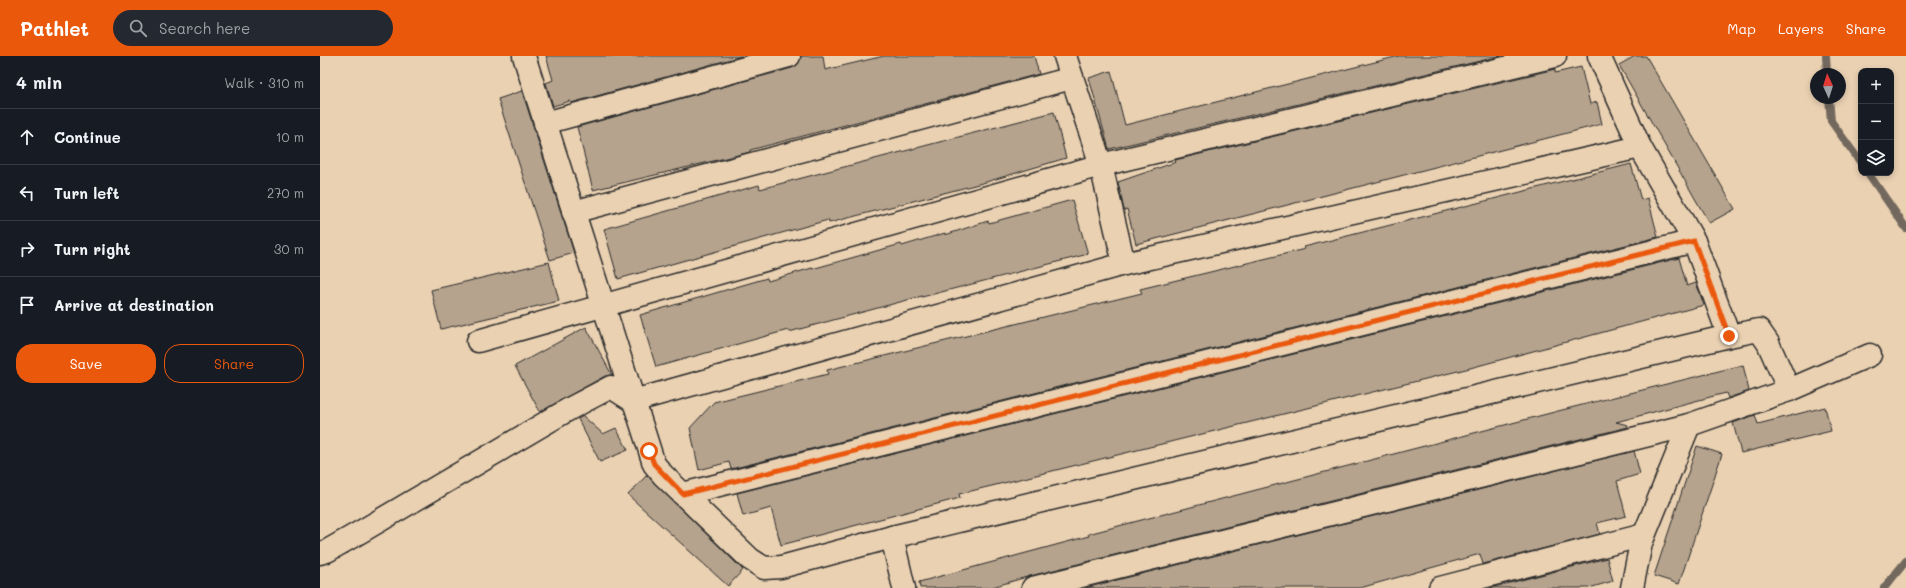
<!DOCTYPE html>
<html lang="en">
<head>
<meta charset="utf-8">
<style>
	:root { --surface:#171b24; --page:#242831; --text:#f1f3f6; --muted:#9ea1a6; --line:#363941; --accent:#ea580c }
	body { margin:0; font-family:Mali,sans-serif; background:var(--page); color:var(--text) }
	.controls { position:absolute; right:12px; top:12px; display:grid; overflow:hidden; border-radius:8px; box-shadow:0 2px 6px #0003 }
	.controls button { width:36px; height:36px; display:grid; place-items:center; padding:0; border:0; border-bottom:1px solid var(--line); background:var(--surface); color:var(--text); font:20px sans-serif }
	.compass { position:absolute; left:1490px; top:12px; width:36px; height:36px; border-radius:50%; background:var(--surface); box-shadow:0 2px 6px #0003; rotate:356deg }
	.stop { position:absolute; width:12px; height:12px; margin:-9px; border:3px solid #ea580c; border-radius:50%; background:#fff }
	.stop.end { background:#ea580c; border-color:#fff; box-shadow:0 1px 4px #0008 }
	.list { margin:0; padding:0; list-style:none }
	h2 { display:flex; justify-content:space-between; align-items:center; height:52px; margin:0; padding:0 16px; font-size:17px }
	h2 small { font-size:13px; font-weight:400; color:var(--muted) }
	.list li { display:grid; grid-template-columns:26px 1fr auto; gap:12px; align-items:center; box-sizing:border-box; height:56px; padding:0 16px; border-top:1px solid var(--line) }
	.list b { display:block; font-size:15px; white-space:nowrap }
	.list em { font-size:13px; font-style:normal; color:var(--muted) }
	.actions { display:flex; gap:8px; padding:12px 16px }
	.actions a { flex:1; padding:9px 0; border:1px solid var(--accent); border-radius:16px; text-align:center; font-size:14px; color:var(--accent) }
	.actions .main { background:var(--accent); color:#fff }
	.icon { flex:none; width:22px; height:22px; fill:none; stroke:currentColor; stroke-width:2; stroke-linecap:round; stroke-linejoin:round }
	.map { position:relative; flex:none; width:1586px; height:532px; overflow:hidden }
	header { display:flex; align-items:center; gap:24px; box-sizing:border-box; height:56px; padding:0 20px; background:var(--accent); color:#fff }
	header strong { font-size:19px }
	nav { display:flex; gap:22px; margin-inline-start:auto; font-size:14px }
	.search { width:280px; height:36px; background:var(--page); display:flex; align-items:center; gap:10px; box-sizing:border-box; padding:0 14px; border-radius:22px; color:var(--muted); font-size:15px }
	main { display:flex }
	aside { flex:1; background:var(--surface) }
	.map>svg:first-child { display:block }
</style>
</head>
<body>
<header>
<strong>Pathlet</strong>
<div class="search"><svg class="icon" aria-label="search" viewBox="0 0 24 24"><circle cx="10" cy="10" r="6"/><path d="M15 15l6 6"/></svg>Search here</div>
<nav><a>Map</a><a>Layers</a><a>Share</a></nav>
</header>
<main>
<aside>
<h2>4 min<small>Walk · 310 m</small></h2>
<ul class="list">
<li><svg class="icon" aria-label="ahead" viewBox="0 0 24 24"><path d="M12 20V5M6 11l6-6 6 6"/></svg><div><b>Continue</b></div><em>10 m</em></li>
<li><svg class="icon" aria-label="left" viewBox="0 0 24 24"><path d="M17 20v-9H6M10 6l-5 5 5 5"/></svg><div><b>Turn left</b></div><em>270 m</em></li>
<li><svg class="icon" aria-label="right" viewBox="0 0 24 24"><path d="M7 20v-9h11M14 6l5 5-5 5"/></svg><div><b>Turn right</b></div><em>30 m</em></li>
<li><svg class="icon" aria-label="arrive" viewBox="0 0 24 24"><path d="M6 21V4h12l-3 4 3 4H6"/></svg><div><b>Arrive at destination</b></div></li>
</ul>
<div class="actions"><a class="main">Save</a><a>Share</a></div>
</aside>
<div class="map">
<svg width="1586" height="532" viewBox="0 0 1586 532">
	<rect width="100%" height="100%" fill="#ead1b2"/>
	<filter id="ink" filterUnits="userSpaceOnUse"><feTurbulence type="fractalNoise" baseFrequency=".025" numOctaves="2"/><feDisplacementMap in="SourceGraphic" scale="8" xChannelSelector="R" yChannelSelector="G"/><feConvolveMatrix kernelMatrix="1 2 1 2 8 2 1 2 1" color-interpolation-filters="sRGB"/></filter>
	<g filter="url(#ink)">
		<g fill="none" stroke-linecap="round" stroke-linejoin="round">
			<g stroke="#72685d" stroke-width="8">
				<path d="M 1506,0 L 1507,18"/>
				<path d="M 1509,42 L 1511,65 L 1541,107"/>
				<path d="M 1548,117 L 1586,172"/>
				<path d="M 1564,532 L 1586,505"/>
			</g>
		</g>
		<g fill="#b5a38d" stroke="#2b2b2b">
			<path d="M 226,0 L 422,0 L 251,47 L 250,45 L 233,50 L 226,27 L 233,24 Z"/>
			<path d="M 481,0 L 503,0 L 505,14 L 564,0 L 714,0 L 719,18 L 430,94 L 430,96 L 389,106 L 273,134 L 257,71 L 472,12 L 478,8 Z"/>
			<path d="M 1079,0 L 1181,0 L 789,93 L 769,22 L 791,15 L 805,69 Z"/>
			<path d="M 1315,0 L 1326,0 L 1415,153 L 1389,167 L 1299,9 Z"/>
			<path d="M 1261,11 L 1270,48 L 1277,46 L 1282,68 L 816,188 L 807,153 L 804,154 L 798,126 L 856,106 L 855,104 L 1235,13 L 1235,17 Z"/>
			<path d="M 202,35 L 254,197 L 230,204 L 178,43 Z"/>
			<path d="M 734,56 L 746,102 L 666,126 L 509,167 L 508,164 L 298,223 L 284,173 L 439,129 L 440,133 Z"/>
			<path d="M 1311,108 L 1321,144 L 1328,142 L 1338,181 L 411,413 L 409,406 L 379,414 L 370,372 L 394,346 L 508,318 L 507,314 L 822,237 L 820,233 L 985,193 L 984,191 Z"/>
			<path d="M 752,144 L 768,198 L 602,241 L 602,240 L 469,276 L 468,274 L 336,311 L 320,259 L 447,222 L 448,225 L 492,212 L 492,213 L 581,188 L 582,190 L 625,177 L 625,179 L 668,165 L 669,167 Z"/>
			<path d="M 1359,202 L 1367,230 L 1376,227 L 1384,249 L 1150,312 L 639,438 L 640,442 L 461,489 L 451,452 L 423,460 L 417,437 Z"/>
			<path d="M 229,206 L 239,245 L 121,273 L 111,234 Z"/>
			<path d="M 266,271 L 292,319 L 285,320 L 220,356 L 195,310 Z"/>
			<path d="M 1423,309 L 1429,335 L 1408,342 L 1406,337 L 1394,340 L 1296,366 L 1308,369 L 1308,371 L 710,520 L 669,532 L 600,532 L 599,526 L 769,480 L 768,478 L 1242,354 Z"/>
			<path d="M 1505,351 L 1511,375 L 1421,397 L 1413,367 L 1435,359 L 1438,368 Z"/>
			<path d="M 263,360 L 283,378 L 296,372 L 308,394 L 280,406 L 258,363 Z"/>
			<path d="M 1377,390 L 1402,398 L 1359,528 L 1334,520 Z"/>
			<path d="M 1314,395 L 1320,418 L 1297,425 L 1306,460 L 1277,467 L 1280,478 L 1163,508 L 1160,498 L 1040,532 L 765,532 Z"/>
			<path d="M 327,419 L 423,514 L 408,530 L 308,439 Z"/>
			<path d="M 1287,502 L 1293,525 L 1269,532 L 1170,532 Z"/>
		</g>
		<g fill="none" stroke-linecap="round" stroke-linejoin="round">
			<defs>
				<g id="minor">
					<path d="M 204,0 L 334,408 L 343,419 L 430,503 L 444,512 L 461,511 L 572,481 L 1409,280"/>
					<path d="M 745,0 L 781,109 L 804,208"/>
					<path d="M 1279,0 L 1320,91 L 1374,185 L 1409,280 L 1439,274 L 1448,287 L 1469,334"/>
					<path d="M 225,67 L 469,0"/>
					<path d="M 253,156 L 752,22"/>
					<path d="M 158,285 L 781,109 L 1235,0"/>
					<path d="M 363,438 L 1374,185"/>
					<path d="M 572,481 L 584,532"/>
					<path d="M 0,497 L 7,495 L 42,475 L 251,352 L 291,331 L 313,345 L 804,208 L 1320,91"/>
					<path d="M 713,532 L 1369,369 L 1469,334 L 1550,299"/>
					<path d="M 1120,532 L 1324,479"/>
					<path d="M 1312,532 L 1321,487 L 1369,369"/>
				</g>
			</defs>
			<use href="#minor" stroke="#2b2b2b" stroke-width="25"/>
			<use href="#minor" stroke="#ead1b2" stroke-width="22"/>
		</g>
	</g>
	<g fill="none" stroke-linecap="round" stroke-linejoin="round" filter="url(#ink)">
		<path stroke="#ea580c" stroke-width="5" d="M 329,395 L 334,408 L 363,438 L 1374,185 L 1409,280"/>
	</g>
</svg>
<div class="controls">
<button>+</button>
<button>−</button>
<button><svg class="icon" aria-label="layers" viewBox="0 0 24 24"><path d="M12 4l9 5-9 5-9-5zM3 14l9 5 9-5"/></svg></button>
</div>
<svg class="compass" viewBox="-18 -18 36 36"><path d="M0-13l5 13h-10z" fill="#e53935"/><path d="M0 13l5-13h-10z" fill="#9ea1a6"/></svg>
<div class="stop" style="left:329px;top:395px"></div>
<div class="stop end" style="left:1409px;top:280px"></div>
</div>
</main>
</body>
</html>
